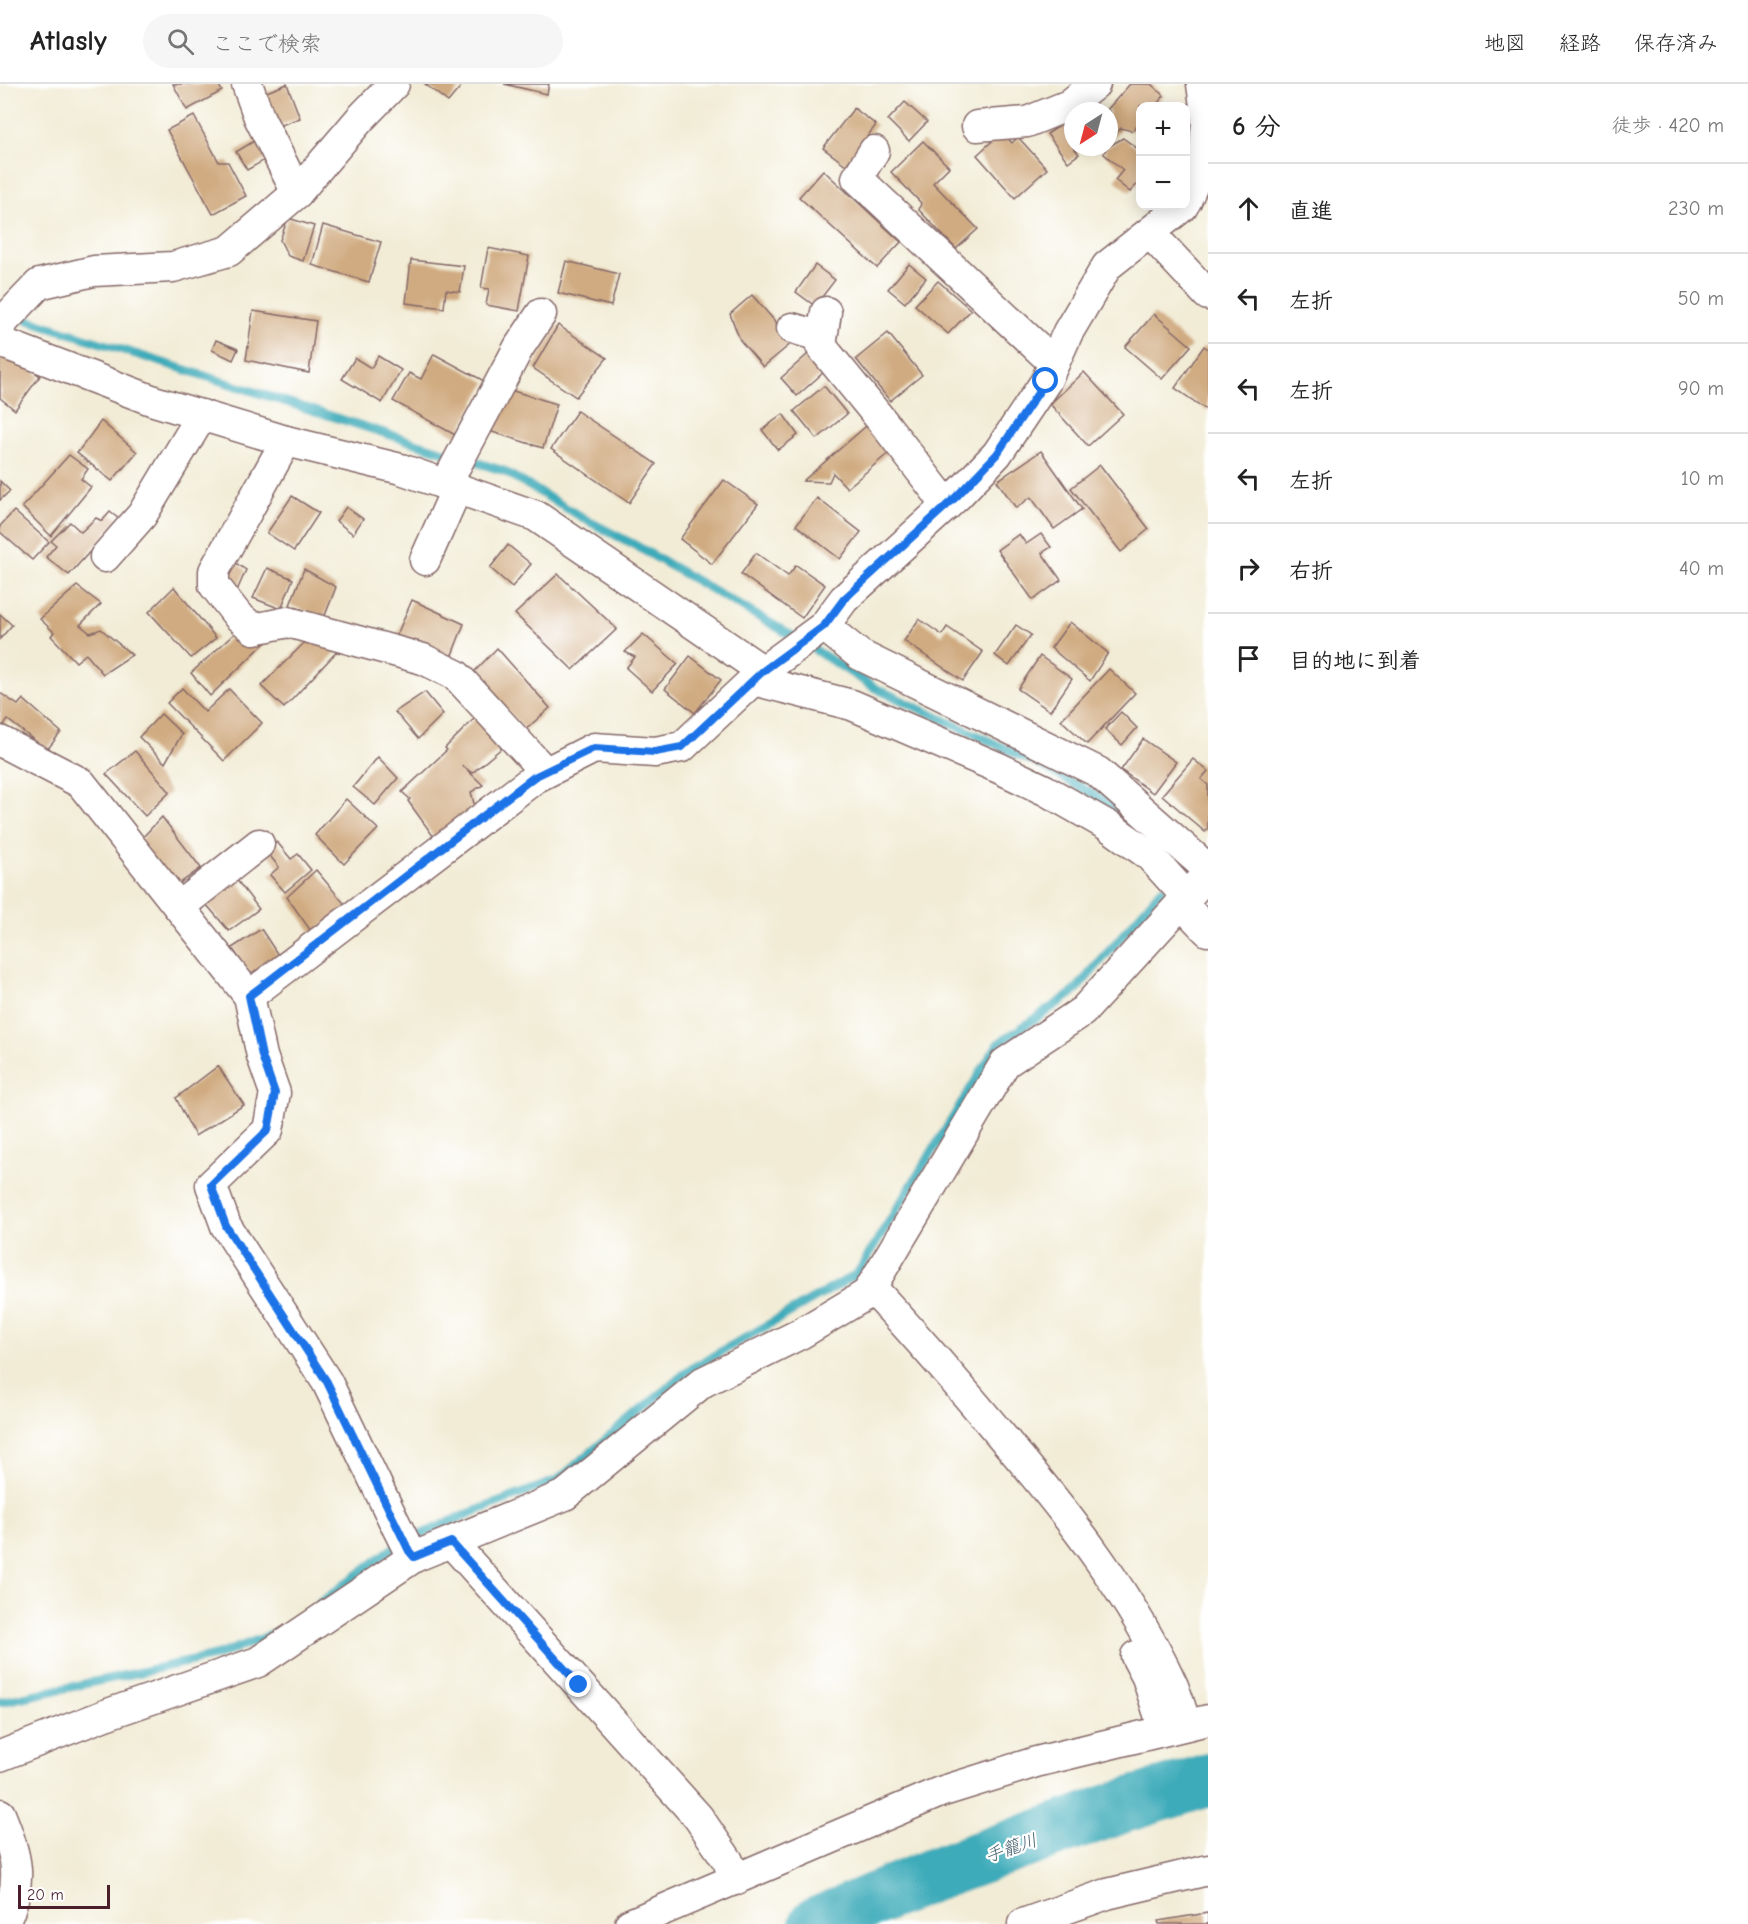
<!DOCTYPE html>
<html lang="ja">
<head>
<meta charset="utf-8">
<style>
	:root { --surface:#fff; --page:#f6f6f6; --text:#222; --muted:#767676; --line:#e0e0e0 }
	body { margin:0; font-family:"Comic Neue","Klee One",sans-serif; background:var(--page); color:var(--text) }
	.controls { position:absolute; right:18px; top:18px; display:grid; overflow:hidden; border-radius:12px; box-shadow:0 3px 15px #0003 }
	.controls button { width:54px; height:54px; display:grid; place-items:center; padding:0; border:0; border-bottom:2px solid var(--line); background:var(--surface); color:var(--text); font:30px sans-serif }
	.compass { position:absolute; left:1064px; top:18px; width:54px; height:54px; border-radius:50%; background:var(--surface); box-shadow:0 3px 15px #0003; rotate:216deg }
	.scale { position:absolute; left:18px; bottom:15px; width:92px; box-sizing:border-box; padding-left:6px; border:3px solid #4a1f2b; border-top:0; font-size:16px; line-height:21px; white-space:nowrap; color:#4a1f2b; -webkit-text-stroke:4px #fff; paint-order:stroke }
	.stop { position:absolute; width:18px; height:18px; margin:-14px; border:4px solid #1a73e8; border-radius:50%; background:#fff }
	.stop.end { background:#1a73e8; border-color:#fff; box-shadow:0 2px 6px #0008 }
	.list { margin:0; padding:0; list-style:none }
	h2 { display:flex; justify-content:space-between; align-items:center; height:78px; margin:0; padding:0 24px; font-size:26px }
	h2 small { font-size:20px; font-weight:400; color:var(--muted) }
	.list li { display:grid; grid-template-columns:39px 1fr auto; gap:18px; align-items:center; box-sizing:border-box; height:90px; padding:0 24px; border-top:2px solid var(--line) }
	.list b { display:block; font-size:22px; white-space:nowrap }
	.list em { font-size:20px; font-style:normal; color:var(--muted) }
	.icon { flex:none; width:33px; height:33px; fill:none; stroke:currentColor; stroke-width:2; stroke-linecap:round; stroke-linejoin:round }
	.map { position:relative; flex:none; width:1208px; height:1840px; overflow:hidden }
	header { display:flex; align-items:center; gap:36px; box-sizing:border-box; height:84px; padding:0 30px; background:var(--surface); border-bottom:2px solid var(--line) }
	header strong { font-size:28px }
	nav { display:flex; gap:33px; margin-inline-start:auto; font-size:21px }
	.search { width:420px; height:54px; background:var(--page); display:flex; align-items:center; gap:15px; box-sizing:border-box; padding:0 21px; border-radius:33px; color:var(--muted); font-size:22px }
	main { display:flex }
	aside { flex:1; background:var(--surface) }
	.map>svg:first-child { display:block }
</style>
</head>
<body>
<header>
<strong>Atlasly</strong>
<div class="search"><svg class="icon" aria-label="search" viewBox="0 0 24 24"><circle cx="10" cy="10" r="6"/><path d="M15 15l6 6"/></svg>ここで検索</div>
<nav><a>地図</a><a>経路</a><a>保存済み</a></nav>
</header>
<main>
<div class="map">
<svg width="1208" height="1840" viewBox="0 0 1208 1840">
	<rect width="100%" height="100%" fill="#fff"/>
	<filter id="ink" filterUnits="userSpaceOnUse"><feTurbulence type="fractalNoise" baseFrequency=".0167" numOctaves="2"/><feDisplacementMap in="SourceGraphic" scale="12" xChannelSelector="R" yChannelSelector="G"/><feConvolveMatrix kernelMatrix="1 2 1 2 8 2 1 2 1" color-interpolation-filters="sRGB"/></filter>
	<filter id="wash" filterUnits="userSpaceOnUse"><feTurbulence type="fractalNoise" baseFrequency=".008" numOctaves="4" result="noise"/><feDisplacementMap in="SourceGraphic" scale="24" xChannelSelector="R" yChannelSelector="G"/><feGaussianBlur stdDeviation="1.35" result="paint"/><feColorMatrix in="noise" values="0 0 0 0 0 0 0 0 0 0 0 0 0 0 0 0 0 1.4 0 .05"/><feComposite in="paint" operator="in"/></filter>
	<g filter="url(#wash)">
		<rect width="100%" height="100%" fill="#f2ecd6"/>
		<g fill="none" stroke-linecap="round" stroke-linejoin="round">
			<g stroke="#3cabb9" stroke-width="9">
				<path d="M 16,232 L 504,387 L 590,438 L 633,460 L 801,557 L 875,604 L 1036,679 L 1097,712 L 1141,744"/>
				<path d="M 320,1519 L 397,1461 L 465,1431 L 558,1396 L 689,1286 L 857,1190 L 998,960 L 1074,908 L 1162,805"/>
				<path d="M 0,1618 L 215,1572 L 282,1547"/>
			</g>
			<path stroke="#3cabb9" stroke-width="54" d="M 816,1840 L 932,1791 L 1118,1724 L 1208,1696"/>
		</g>
		<g id="blocks">
			<g fill="#d0ab81">
				<path d="M 173,0 L 218,0 L 222,7 L 187,26 Z"/>
				<path d="M 287,0 L 300,34 L 273,44 L 259,11 Z"/>
				<path d="M 425,0 L 463,0 L 448,18 Z"/>
				<path d="M 504,0 L 549,0 L 547,10 Z"/>
				<path d="M 1130,0 L 1151,0 L 1164,12 L 1155,22 L 1140,22 L 1140,38 L 1132,47 L 1121,44 L 1109,57 L 1109,27 L 1106,27 Z"/>
				<path d="M 905,18 L 927,38 L 909,57 L 888,36 Z"/>
				<path d="M 854,24 L 876,41 L 846,81 L 823,64 Z"/>
				<path d="M 194,32 L 219,78 L 228,78 L 246,112 L 213,130 L 167,46 Z"/>
				<path d="M 1067,37 L 1073,45 L 1073,63 L 1079,70 L 1068,78 L 1047,50 Z"/>
				<path d="M 1002,48 L 1012,59 L 1018,53 L 1047,85 L 1015,114 L 977,71 Z"/>
				<path d="M 259,54 L 270,73 L 247,86 L 236,68 Z"/>
				<path d="M 1123,54 L 1137,64 L 1140,62 L 1140,99 L 1139,98 L 1130,108 L 1115,96 L 1123,86 L 1104,70 L 1106,64 Z"/>
				<path d="M 923,57 L 949,83 L 933,99 L 978,145 L 956,165 L 919,126 L 921,119 L 891,88 Z"/>
				<path d="M 823,86 L 901,158 L 877,184 L 799,113 Z"/>
				<path d="M 288,134 L 314,142 L 303,177 L 288,172 L 280,156 Z"/>
				<path d="M 323,141 L 381,158 L 369,198 L 312,181 Z"/>
				<path d="M 488,164 L 529,172 L 519,227 L 486,221 L 489,205 L 481,204 Z"/>
				<path d="M 411,176 L 464,182 L 460,208 L 446,206 L 444,224 L 406,219 Z"/>
				<path d="M 566,177 L 619,190 L 611,222 L 558,209 Z"/>
				<path d="M 909,180 L 926,194 L 905,219 L 888,205 Z"/>
				<path d="M 815,181 L 835,196 L 815,222 L 796,208 Z"/>
				<path d="M 938,197 L 971,226 L 948,250 L 915,221 Z"/>
				<path d="M 752,211 L 793,258 L 763,283 L 740,256 L 730,230 Z"/>
				<path d="M 253,227 L 316,237 L 309,289 L 246,276 Z"/>
				<path d="M 1154,230 L 1191,262 L 1162,295 L 1125,263 Z"/>
				<path d="M 558,241 L 607,274 L 576,313 L 533,284 Z"/>
				<path d="M 888,249 L 922,291 L 890,317 L 856,275 Z"/>
				<path d="M 216,256 L 238,265 L 233,276 L 212,266 Z"/>
				<path d="M 1204,262 L 1208,265 L 1208,327 L 1175,304 Z"/>
				<path d="M 5,266 L 40,292 L 15,326 L 0,314 L 0,273 Z"/>
				<path d="M 434,270 L 486,298 L 457,352 L 393,317 L 409,289 L 421,295 Z"/>
				<path d="M 808,270 L 824,288 L 797,312 L 781,294 Z"/>
				<path d="M 378,272 L 401,286 L 382,319 L 342,295 L 355,274 L 371,284 Z"/>
				<path d="M 1084,288 L 1123,330 L 1088,362 L 1050,320 Z"/>
				<path d="M 824,302 L 847,330 L 817,355 L 794,327 Z"/>
				<path d="M 503,304 L 557,320 L 543,364 L 489,347 Z"/>
				<path d="M 577,327 L 656,380 L 629,419 L 551,365 Z"/>
				<path d="M 783,330 L 798,351 L 778,366 L 762,346 Z"/>
				<path d="M 873,336 L 897,362 L 847,404 L 833,389 L 829,398 L 803,397 Z"/>
				<path d="M 101,337 L 137,368 L 112,397 L 77,369 Z"/>
				<path d="M 1041,367 L 1082,425 L 1054,445 L 1031,413 L 1016,424 L 997,397 Z"/>
				<path d="M 69,371 L 88,385 L 81,395 L 91,403 L 51,452 L 22,423 Z"/>
				<path d="M 1100,381 L 1149,445 L 1121,468 L 1071,404 Z"/>
				<path d="M 724,396 L 758,420 L 712,480 L 680,455 Z"/>
				<path d="M 0,397 L 10,407 L 0,416 Z"/>
				<path d="M 292,412 L 319,429 L 294,467 L 267,449 Z"/>
				<path d="M 817,414 L 861,448 L 840,475 L 796,441 Z"/>
				<path d="M 346,423 L 363,435 L 353,450 L 336,437 Z"/>
				<path d="M 14,427 L 49,458 L 32,476 L 0,448 L 0,442 Z"/>
				<path d="M 110,428 L 119,435 L 69,491 L 46,473 L 56,461 L 51,457 L 70,438 L 81,448 L 96,434 L 102,437 Z"/>
				<path d="M 1019,450 L 1026,460 L 1041,450 L 1051,463 L 1042,469 L 1061,496 L 1033,516 L 997,466 Z"/>
				<path d="M 508,461 L 531,480 L 512,503 L 490,484 Z"/>
				<path d="M 756,469 L 788,492 L 796,481 L 825,501 L 802,534 L 741,490 Z"/>
				<path d="M 227,473 L 246,486 L 236,509 L 214,497 Z"/>
				<path d="M 267,484 L 293,495 L 281,525 L 253,514 Z"/>
				<path d="M 304,485 L 336,503 L 324,534 L 290,521 Z"/>
				<path d="M 558,490 L 617,545 L 573,586 L 515,530 Z"/>
				<path d="M 77,502 L 101,520 L 80,541 L 90,549 L 101,545 L 132,571 L 103,590 L 86,570 L 76,578 L 51,552 L 54,548 L 40,535 Z"/>
				<path d="M 174,503 L 216,554 L 191,574 L 149,528 Z"/>
				<path d="M 412,516 L 464,540 L 450,576 L 396,553 Z"/>
				<path d="M 0,530 L 12,541 L 0,555 Z"/>
				<path d="M 919,535 L 942,551 L 947,543 L 983,568 L 963,597 L 904,557 Z"/>
				<path d="M 1070,538 L 1108,569 L 1090,597 L 1051,564 Z"/>
				<path d="M 246,539 L 266,558 L 210,612 L 191,589 Z"/>
				<path d="M 1016,541 L 1031,551 L 1009,582 L 995,571 Z"/>
				<path d="M 313,550 L 344,560 L 284,624 L 261,602 Z"/>
				<path d="M 643,550 L 678,580 L 652,607 L 626,584 L 635,573 L 625,568 Z"/>
				<path d="M 497,564 L 550,624 L 525,646 L 474,588 Z"/>
				<path d="M 690,572 L 721,596 L 695,629 L 665,605 Z"/>
				<path d="M 1040,572 L 1072,595 L 1050,627 L 1018,605 Z"/>
				<path d="M 1109,585 L 1135,609 L 1087,660 L 1061,636 Z"/>
				<path d="M 182,604 L 205,628 L 229,605 L 262,639 L 224,677 L 167,619 Z"/>
				<path d="M 425,608 L 443,630 L 418,655 L 395,628 Z"/>
				<path d="M 0,609 L 18,621 L 23,615 L 61,648 L 47,666 L 8,636 L 3,642 L 0,640 Z"/>
				<path d="M 1121,628 L 1137,644 L 1122,661 L 1105,645 Z"/>
				<path d="M 161,630 L 182,650 L 165,679 L 139,653 Z"/>
				<path d="M 478,631 L 503,663 L 472,689 L 462,681 L 483,701 L 471,708 L 476,727 L 436,756 L 408,717 L 410,715 L 402,708 L 447,666 L 445,664 Z"/>
				<path d="M 1143,655 L 1176,678 L 1153,709 L 1121,686 Z"/>
				<path d="M 135,667 L 170,708 L 145,732 L 106,690 Z"/>
				<path d="M 378,673 L 398,694 L 375,721 L 353,703 Z"/>
				<path d="M 1193,675 L 1208,687 L 1201,695 L 1208,701 L 1208,745 L 1205,748 L 1162,711 Z"/>
				<path d="M 346,715 L 378,745 L 344,780 L 315,751 Z"/>
				<path d="M 162,733 L 201,784 L 173,804 L 140,756 Z"/>
				<path d="M 277,758 L 291,775 L 298,770 L 311,786 L 285,808 L 270,791 L 279,783 L 266,767 Z"/>
				<path d="M 316,786 L 348,824 L 313,850 L 287,813 Z"/>
				<path d="M 236,795 L 259,825 L 229,847 L 206,820 Z"/>
				<path d="M 261,845 L 280,874 L 252,893 L 232,864 Z"/>
				<path d="M 218,982 L 244,1021 L 195,1052 L 176,1014 Z"/>
				<path d="M 1208,1829 L 1208,1840 L 1159,1840 L 1158,1837 Z"/>
			</g>
		</g>
	</g>
	<g filter="url(#ink)">
		<use href="#blocks" fill-opacity="0" stroke="#856767" stroke-width="1.5"/>
		<g fill="none" stroke-linecap="round" stroke-linejoin="round">
			<defs>
				<g id="minor">
					<path d="M 247,0 L 259,33 L 297,109"/>
					<path d="M 977,42 L 1027,38 L 1069,21 L 1095,0"/>
					<path d="M 874,67 L 857,94 L 1054,279"/>
					<path d="M 1186,117 L 1204,75 L 1207,37 L 1202,0"/>
					<path d="M 1150,149 L 1208,211"/>
					<path d="M 826,228 L 821,262 L 887,343 L 947,421"/>
					<path d="M 0,241 L 39,200 L 94,187 L 173,183 L 229,167 L 297,109 L 360,35 L 394,0"/>
					<path d="M 792,244 L 822,253"/>
					<path d="M 0,258 L 154,317 L 286,357 L 401,385 L 536,432 L 763,587 L 824,542 L 844,515 L 957,412 L 997,370 L 1046,297 L 1068,248 L 1107,182 L 1183,122"/>
					<path d="M 286,357 L 214,487 L 214,501 L 238,532 L 254,545 L 288,538 L 423,575 L 456,591 L 545,688"/>
					<path d="M 446,400 L 519,263 L 541,230"/>
					<path d="M 105,473 L 142,431 L 202,331"/>
					<path d="M 425,476 L 457,404"/>
					<path d="M 824,542 L 860,571 L 1098,688 L 1208,785"/>
					<path d="M 753,596 L 852,621 L 999,684 L 1045,706 L 1110,743 L 1149,771 L 1187,813"/>
					<path d="M 0,657 L 81,699 L 249,912 L 262,972 L 275,1009 L 268,1046 L 211,1101 L 226,1142 L 327,1298 L 393,1435 L 409,1467 L 414,1473"/>
					<path d="M 1181,819 L 1208,847"/>
					<path d="M 179,823 L 259,760"/>
					<path d="M 249,912 L 535,694 L 594,664 L 655,668 L 682,663 L 763,587"/>
					<path d="M 871,1203 C 919,1255 964,1307 1009,1361 C 1072,1435 1132,1513 1173,1602 C 1178,1615 1182,1628 1186,1641"/>
					<path d="M 451,1458 L 698,1733 L 728,1777 L 735,1796"/>
					<path d="M 1136,1572 L 1147,1593 L 1164,1646"/>
					<path d="M 0,1672 L 105,1631 L 258,1578 L 414,1473 L 565,1411 L 703,1298 L 800,1250 L 867,1210 L 1005,979 L 1083,927 L 1208,790"/>
					<path d="M 0,1730 C 17,1771 24,1797 4,1840"/>
					<path d="M 630,1840 L 940,1708 L 1036,1678 L 1208,1636"/>
					<path d="M 1023,1840 L 1107,1810 L 1208,1786"/>
				</g>
			</defs>
			<use href="#minor" stroke="#856767" stroke-width="33"/>
			<use href="#minor" stroke="#fff" stroke-width="30"/>
		</g>
	</g>
	<g fill="none" stroke-linecap="round" stroke-linejoin="round" filter="url(#ink)">
		<path stroke="#1a73e8" stroke-width="8" d="M 579,1601 L 451,1458 L 414,1473 L 409,1467 L 327,1298 L 226,1142 L 211,1101 L 268,1046 L 275,1009 L 262,972 L 249,912 L 534,693 L 594,664 L 655,668 L 682,663 L 763,587 L 824,542 L 844,515 L 957,412 L 997,370 L 1046,297"/>
	</g>
	<g text-anchor="middle" stroke-width="4.5" stroke-linejoin="round" paint-order="stroke">
		<g font-size="18" font-style="italic" fill="#445e6b" stroke="#fff">
			<text transform="translate(1011 1764) rotate(-19)" y="6">手籠川</text>
		</g>
	</g>
</svg>
<div class="controls">
<button>+</button>
<button>−</button>
</div>
<svg class="compass" viewBox="-18 -18 36 36"><path d="M0-13l5 13h-10z" fill="#e53935"/><path d="M0 13l5-13h-10z" fill="#767676"/></svg>
<div class="scale">20 m</div>
<div class="stop" style="left:1046px;top:297px"></div>
<div class="stop end" style="left:579px;top:1601px"></div>
</div>
<aside>
<h2>6 分<small>徒歩 · 420 m</small></h2>
<ul class="list">
<li><svg class="icon" aria-label="ahead" viewBox="0 0 24 24"><path d="M12 20V5M6 11l6-6 6 6"/></svg><div><b>直進</b></div><em>230 m</em></li>
<li><svg class="icon" aria-label="left" viewBox="0 0 24 24"><path d="M17 20v-9H6M10 6l-5 5 5 5"/></svg><div><b>左折</b></div><em>50 m</em></li>
<li><svg class="icon" aria-label="left" viewBox="0 0 24 24"><path d="M17 20v-9H6M10 6l-5 5 5 5"/></svg><div><b>左折</b></div><em>90 m</em></li>
<li><svg class="icon" aria-label="left" viewBox="0 0 24 24"><path d="M17 20v-9H6M10 6l-5 5 5 5"/></svg><div><b>左折</b></div><em>10 m</em></li>
<li><svg class="icon" aria-label="right" viewBox="0 0 24 24"><path d="M7 20v-9h11M14 6l5 5-5 5"/></svg><div><b>右折</b></div><em>40 m</em></li>
<li><svg class="icon" aria-label="arrive" viewBox="0 0 24 24"><path d="M6 21V4h12l-3 4 3 4H6"/></svg><div><b>目的地に到着</b></div></li>
</ul>
</aside>
</main>
</body>
</html>
